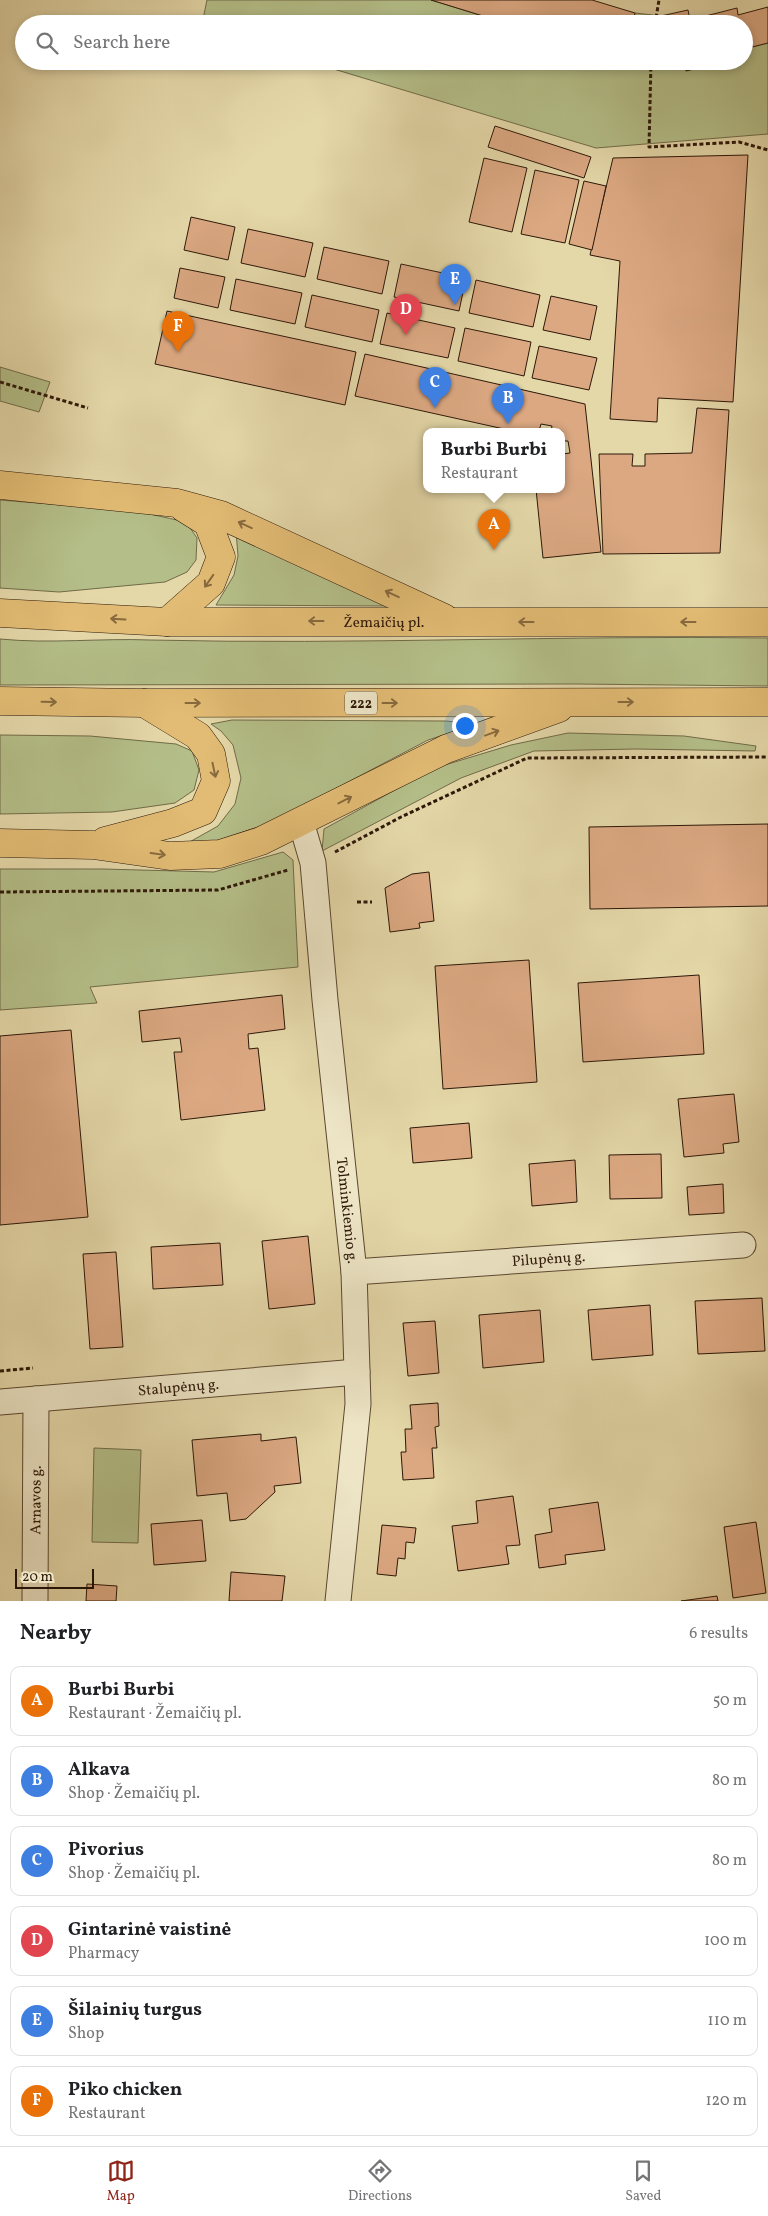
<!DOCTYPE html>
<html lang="en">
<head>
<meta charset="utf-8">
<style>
	:root { --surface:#fff; --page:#f2f2f2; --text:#202124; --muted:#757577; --line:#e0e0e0; --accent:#8f2418 }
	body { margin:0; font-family:Vollkorn,serif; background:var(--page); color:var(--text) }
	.scale { position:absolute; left:15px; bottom:12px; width:79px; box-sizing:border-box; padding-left:5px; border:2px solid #2d1808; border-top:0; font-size:14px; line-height:18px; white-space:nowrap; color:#2d1808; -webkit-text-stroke:4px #ede5c6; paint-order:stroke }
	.you { position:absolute; left:464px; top:725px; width:18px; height:18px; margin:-12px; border:4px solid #fff; border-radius:50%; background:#1a73e8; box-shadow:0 0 0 8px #1a73e833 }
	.badge { display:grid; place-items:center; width:32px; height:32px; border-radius:50%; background:var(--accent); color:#fff; font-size:16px; font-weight:700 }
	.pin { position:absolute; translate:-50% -41px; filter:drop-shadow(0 1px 2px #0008) }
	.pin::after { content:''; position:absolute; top:26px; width:18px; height:15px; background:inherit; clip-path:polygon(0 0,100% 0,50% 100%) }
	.popup { position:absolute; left:423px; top:428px; width:142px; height:65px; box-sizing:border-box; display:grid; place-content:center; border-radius:10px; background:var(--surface); filter:drop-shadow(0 1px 4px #0005); font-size:16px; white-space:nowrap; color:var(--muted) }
	.popup b { font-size:19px; color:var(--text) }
	.popup::after { content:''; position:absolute; left:50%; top:100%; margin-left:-10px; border:10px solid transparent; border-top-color:var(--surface) }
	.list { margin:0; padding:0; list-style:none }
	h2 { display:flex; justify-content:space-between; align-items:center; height:65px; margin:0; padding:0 20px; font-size:21px }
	h2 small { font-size:16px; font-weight:400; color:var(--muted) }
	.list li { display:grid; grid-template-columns:32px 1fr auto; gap:15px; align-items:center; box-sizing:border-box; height:70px; margin:0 10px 10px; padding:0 10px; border:1px solid var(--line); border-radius:10px }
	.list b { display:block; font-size:19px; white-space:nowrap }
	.list p { margin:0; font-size:16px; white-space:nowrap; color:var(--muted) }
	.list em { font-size:16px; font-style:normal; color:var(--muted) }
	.icon { flex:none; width:28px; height:28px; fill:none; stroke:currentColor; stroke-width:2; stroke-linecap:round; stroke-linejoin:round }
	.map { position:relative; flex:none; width:768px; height:1601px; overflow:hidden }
	.search { position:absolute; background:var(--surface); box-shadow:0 2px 8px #0003; left:15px; right:15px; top:15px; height:55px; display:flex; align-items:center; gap:12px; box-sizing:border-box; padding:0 18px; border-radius:28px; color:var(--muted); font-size:19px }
	.sheet { height:545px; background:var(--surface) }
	nav { display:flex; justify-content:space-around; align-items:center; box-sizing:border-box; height:70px; border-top:1px solid var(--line); background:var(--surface); font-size:14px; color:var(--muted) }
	nav a { display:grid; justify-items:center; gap:2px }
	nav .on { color:var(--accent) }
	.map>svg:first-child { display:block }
</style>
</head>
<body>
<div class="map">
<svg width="768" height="1601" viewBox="0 0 768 1601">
	<rect width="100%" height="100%" fill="#e4d7a8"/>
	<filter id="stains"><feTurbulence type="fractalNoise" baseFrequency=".004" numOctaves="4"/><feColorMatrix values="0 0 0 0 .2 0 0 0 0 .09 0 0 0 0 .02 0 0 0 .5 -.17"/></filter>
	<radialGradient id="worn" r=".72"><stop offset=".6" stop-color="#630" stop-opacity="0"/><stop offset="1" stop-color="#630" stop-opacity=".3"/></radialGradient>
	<g fill="#b4be88" stroke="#706b48">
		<path d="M 207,0 L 431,0 L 509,24 L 202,24 Z"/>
		<path d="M 635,13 L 661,16 L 663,24 L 632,24 Z"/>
		<path d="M 768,43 L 768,134 L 596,148 L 307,61 L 684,61 L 687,70 L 725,61 L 744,61 L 744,49 Z"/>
		<path d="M 0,367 L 50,382 L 39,412 L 0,401 Z"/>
		<path d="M 0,500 L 136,511 L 186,522 L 197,538 L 196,560 L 187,572 L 165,582 L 59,592 L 0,588 Z"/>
		<path d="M 236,531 L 388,606 L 216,605 L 234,575 L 238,556 Z"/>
		<path d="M 768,638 L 768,686 L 576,684 L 0,685 L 0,639 C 50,644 101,638 150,640 C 356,645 562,635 768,638 Z"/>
		<path d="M 232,720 L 446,721 L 477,724 L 428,740 L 270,823 L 201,846 L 186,844 L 218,826 L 235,804 L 241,778 L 233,745 L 221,731 L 211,724 Z"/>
		<path d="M 568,733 L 684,736 L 756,746 L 755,751 L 636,749 L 534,751 L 461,778 L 322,851 L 324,829 L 435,768 L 511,745 Z"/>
		<path d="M 0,735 L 90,736 L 176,744 L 192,751 L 199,770 L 194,790 L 175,803 L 112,812 L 0,814 Z"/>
		<path d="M 283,852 L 293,860 L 298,967 L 90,987 L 97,1003 L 0,1010 L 0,869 L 103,869 L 214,872 Z"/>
		<path d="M 94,1448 L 141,1450 L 138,1543 L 92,1542 Z"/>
	</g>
	<g fill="#dba882" stroke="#2d1808">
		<path d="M 431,0 L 592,0 L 635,13 L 632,24 L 509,24 Z"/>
		<path d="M 768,7 L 768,43 L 744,49 L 744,24 L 663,24 L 661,16 L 688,10 L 690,20 L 737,8 L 738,15 Z"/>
		<path d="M 684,61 L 725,61 L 686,71 Z"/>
		<path d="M 495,126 L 591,157 L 584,178 L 488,147 Z"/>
		<path d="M 748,155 L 733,402 L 658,398 L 657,422 L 610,419 L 620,261 L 590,255 L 613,158 Z"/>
		<path d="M 484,158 L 527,168 L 512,232 L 469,222 Z"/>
		<path d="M 535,170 L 579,180 L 565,243 L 521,234 Z"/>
		<path d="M 584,181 L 606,186 L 592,250 L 569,244 Z"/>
		<path d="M 191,217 L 235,227 L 228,260 L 184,250 Z"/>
		<path d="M 248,229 L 313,243 L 305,277 L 241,263 Z"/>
		<path d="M 324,247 L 389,261 L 382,294 L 317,279 Z"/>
		<path d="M 401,264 L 466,278 L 459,311 L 394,297 Z"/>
		<path d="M 180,268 L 225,277 L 218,308 L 174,298 Z"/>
		<path d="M 236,279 L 302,293 L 295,324 L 230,310 Z"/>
		<path d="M 476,280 L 540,295 L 533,327 L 469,313 Z"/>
		<path d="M 312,295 L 379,310 L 372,342 L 305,327 Z"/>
		<path d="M 551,296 L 597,306 L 590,340 L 543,330 Z"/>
		<path d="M 167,311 L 356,352 L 345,405 L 155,364 Z"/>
		<path d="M 387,313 L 455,328 L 448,358 L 380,344 Z"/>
		<path d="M 465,328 L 531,342 L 524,376 L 458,361 Z"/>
		<path d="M 539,346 L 597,358 L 589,390 L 532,378 Z"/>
		<path d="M 365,354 L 585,404 L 601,552 L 543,558 L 536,489 L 562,489 L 562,454 L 570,453 L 568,441 L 562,441 L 562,431 L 551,431 L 552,426 L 541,424 L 539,431 L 513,431 L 355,396 Z"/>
		<path d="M 697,408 L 729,410 L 720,553 L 603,554 L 599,454 L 633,454 L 632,466 L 645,466 L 645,454 L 692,453 Z"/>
		<path d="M 768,824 L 768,906 L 590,909 L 589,827 Z"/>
		<path d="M 429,872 L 434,921 L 419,923 L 420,928 L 390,932 L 385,888 L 412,874 Z"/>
		<path d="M 529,960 L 537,1082 L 443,1089 L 435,966 Z"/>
		<path d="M 699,975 L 704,1054 L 583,1062 L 578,983 Z"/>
		<path d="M 282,995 L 285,1029 L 248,1034 L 249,1049 L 258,1048 L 265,1110 L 181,1120 L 174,1052 L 182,1052 L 180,1038 L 142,1042 L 139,1011 Z"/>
		<path d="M 71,1030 L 88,1217 L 0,1225 L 0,1036 Z"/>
		<path d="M 734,1094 L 739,1142 L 723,1144 L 724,1153 L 684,1157 L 678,1099 Z"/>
		<path d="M 469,1123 L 472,1158 L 413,1163 L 410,1128 Z"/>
		<path d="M 661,1154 L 662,1198 L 610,1199 L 609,1155 Z"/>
		<path d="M 575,1160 L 577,1202 L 532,1206 L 529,1164 Z"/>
		<path d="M 723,1184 L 724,1213 L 689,1215 L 687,1187 Z"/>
		<path d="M 308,1236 L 315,1304 L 269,1309 L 262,1241 Z"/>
		<path d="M 220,1243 L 223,1285 L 153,1289 L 151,1247 Z"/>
		<path d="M 116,1252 L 123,1347 L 90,1349 L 83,1254 Z"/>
		<path d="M 762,1298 L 765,1351 L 698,1354 L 695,1301 Z"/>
		<path d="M 650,1305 L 653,1355 L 592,1360 L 588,1310 Z"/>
		<path d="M 540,1310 L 544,1362 L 483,1368 L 479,1315 Z"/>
		<path d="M 435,1321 L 439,1373 L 408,1376 L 403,1323 Z"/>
		<path d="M 438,1403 L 439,1426 L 435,1427 L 437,1448 L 432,1448 L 434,1478 L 403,1480 L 401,1452 L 406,1452 L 405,1429 L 412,1429 L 410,1405 Z"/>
		<path d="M 261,1434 L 261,1441 L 296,1437 L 301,1483 L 274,1486 L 275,1492 L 246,1519 L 230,1521 L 227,1493 L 197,1496 L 192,1440 Z"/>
		<path d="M 513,1496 L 520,1545 L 506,1546 L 509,1564 L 458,1571 L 452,1526 L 478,1523 L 476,1501 Z"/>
		<path d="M 598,1502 L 605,1550 L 565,1555 L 566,1564 L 539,1568 L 535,1535 L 552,1532 L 549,1509 Z"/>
		<path d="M 202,1520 L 206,1561 L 154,1565 L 151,1524 Z"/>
		<path d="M 756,1522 L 766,1593 L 733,1598 L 724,1527 Z"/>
		<path d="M 382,1525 L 416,1528 L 414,1543 L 406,1542 L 405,1559 L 398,1558 L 396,1576 L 377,1574 Z"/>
		<path d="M 231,1572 L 285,1576 L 282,1601 L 229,1601 Z"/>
		<path d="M 87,1584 L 117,1586 L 116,1601 L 86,1601 Z"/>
		<path d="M 717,1596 L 718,1601 L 681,1601 Z"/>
	</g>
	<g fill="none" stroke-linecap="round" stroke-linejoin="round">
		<defs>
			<g id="street">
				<path id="s1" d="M 301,822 L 313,863 L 325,1000 L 354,1272 L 358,1404 L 338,1601"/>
				<path id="s2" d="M 354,1272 L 743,1245"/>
				<path id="s3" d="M 0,1402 L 357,1372"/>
				<path id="s4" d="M 35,1601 L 36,1399"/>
			</g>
			<g id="primary">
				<path d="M 0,485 L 177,503 L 221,515 L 444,618"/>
				<path id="s5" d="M 0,613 L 167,622 L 768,622"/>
				<path d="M 167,622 L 211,583 L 221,557 L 208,523 L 184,508"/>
				<path d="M 0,701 L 144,703 L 768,702"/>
				<path d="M 105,841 L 173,823 L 203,811 L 216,781 L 211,754 L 198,736 L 144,703"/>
				<path d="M 0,843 L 93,845 L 170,856 L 220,854 L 261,841 L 446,749 L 559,708"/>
			</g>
		</defs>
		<use href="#street" stroke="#5b4830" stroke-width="27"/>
		<use href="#primary" stroke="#2d1808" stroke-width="29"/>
		<g stroke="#2d1808" stroke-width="3" stroke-dasharray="4 2.5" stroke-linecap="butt">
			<path d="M 655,24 L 659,0"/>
			<path d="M 651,61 L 649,147 L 739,142 L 768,150"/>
			<path d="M 0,382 L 88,408"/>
			<path d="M 335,852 L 401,817 L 527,758 L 768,757"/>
			<path d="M 0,892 L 218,890 L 288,870"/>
			<path d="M 357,902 L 372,902"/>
			<path d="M 0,1371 L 33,1368"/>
		</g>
		<use href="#street" stroke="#ede5c6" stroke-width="25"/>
		<use href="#primary" stroke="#e2bc74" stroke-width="28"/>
	</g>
	<defs><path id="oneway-shaft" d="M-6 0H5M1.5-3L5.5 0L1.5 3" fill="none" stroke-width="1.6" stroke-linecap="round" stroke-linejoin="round" transform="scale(1.25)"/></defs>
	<g stroke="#886a3e">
		<use href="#oneway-shaft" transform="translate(245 525) rotate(-155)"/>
		<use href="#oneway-shaft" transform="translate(209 581) rotate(125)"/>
		<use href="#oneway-shaft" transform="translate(392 594) rotate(-155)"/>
		<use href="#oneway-shaft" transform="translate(118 619) rotate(-177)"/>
		<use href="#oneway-shaft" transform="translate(316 621) rotate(180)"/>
		<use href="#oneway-shaft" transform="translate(526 622) rotate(-180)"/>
		<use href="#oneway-shaft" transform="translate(688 622) rotate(180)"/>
		<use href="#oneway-shaft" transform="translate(49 702) rotate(1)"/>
		<use href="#oneway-shaft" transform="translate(626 702)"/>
		<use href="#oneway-shaft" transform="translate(193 703)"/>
		<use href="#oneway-shaft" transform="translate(390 703)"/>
		<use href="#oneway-shaft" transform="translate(492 733) rotate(-20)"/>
		<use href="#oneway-shaft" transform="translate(214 770) rotate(78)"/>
		<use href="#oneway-shaft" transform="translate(345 800) rotate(-27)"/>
		<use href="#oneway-shaft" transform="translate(158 854) rotate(8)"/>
	</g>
	<g text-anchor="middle" stroke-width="4" stroke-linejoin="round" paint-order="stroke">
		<rect fill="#ede5c6" stroke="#675641" stroke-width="1" x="345" y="691.5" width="32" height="23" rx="4"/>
		<g font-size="14" font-weight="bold" fill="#2d1808">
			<text x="361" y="708">222</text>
		</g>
		<g font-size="15" fill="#2d1808" stroke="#ede5c6">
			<text dy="5" stroke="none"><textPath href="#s5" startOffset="384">Žemaičių pl.</textPath></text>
			<text dy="5" stroke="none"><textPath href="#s1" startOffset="392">Tolminkiemio g.</textPath></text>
			<text dy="5" stroke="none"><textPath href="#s2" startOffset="195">Pilupėnų g.</textPath></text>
			<text dy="5" stroke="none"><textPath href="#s3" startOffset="179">Stalupėnų g.</textPath></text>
			<text dy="5" stroke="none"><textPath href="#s4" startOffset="101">Arnavos g.</textPath></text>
		</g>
	</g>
	<rect width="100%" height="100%" filter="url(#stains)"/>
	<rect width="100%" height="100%" fill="url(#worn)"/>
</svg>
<div class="scale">20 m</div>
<div class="you"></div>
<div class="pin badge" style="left:494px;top:550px;background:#e8710a">A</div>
<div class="popup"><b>Burbi Burbi</b>Restaurant</div>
<div class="pin badge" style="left:508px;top:424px;background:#3f7fe0">B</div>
<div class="pin badge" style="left:435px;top:408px;background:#3f7fe0">C</div>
<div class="pin badge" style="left:406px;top:335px;background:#e0444e">D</div>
<div class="pin badge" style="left:455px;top:305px;background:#3f7fe0">E</div>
<div class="pin badge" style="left:178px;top:352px;background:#e8710a">F</div>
<div class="search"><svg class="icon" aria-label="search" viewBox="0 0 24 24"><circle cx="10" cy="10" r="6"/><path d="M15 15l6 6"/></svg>Search here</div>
</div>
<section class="sheet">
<h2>Nearby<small>6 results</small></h2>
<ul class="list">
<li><span class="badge" style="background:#e8710a">A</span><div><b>Burbi Burbi</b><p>Restaurant · Žemaičių pl.</p></div><em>50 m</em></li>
<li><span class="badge" style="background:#3f7fe0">B</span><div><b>Alkava</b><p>Shop · Žemaičių pl.</p></div><em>80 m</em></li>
<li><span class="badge" style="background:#3f7fe0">C</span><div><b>Pivorius</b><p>Shop · Žemaičių pl.</p></div><em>80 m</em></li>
<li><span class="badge" style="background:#e0444e">D</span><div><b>Gintarinė vaistinė</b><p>Pharmacy</p></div><em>100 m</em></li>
<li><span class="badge" style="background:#3f7fe0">E</span><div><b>Šilainių turgus</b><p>Shop</p></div><em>110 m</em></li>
<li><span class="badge" style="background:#e8710a">F</span><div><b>Piko chicken</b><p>Restaurant</p></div><em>120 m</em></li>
</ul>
</section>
<nav>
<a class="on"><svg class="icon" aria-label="map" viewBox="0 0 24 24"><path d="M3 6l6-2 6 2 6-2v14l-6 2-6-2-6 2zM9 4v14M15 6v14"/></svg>Map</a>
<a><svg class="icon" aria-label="directions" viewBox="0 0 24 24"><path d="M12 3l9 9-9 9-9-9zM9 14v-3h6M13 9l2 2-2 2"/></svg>Directions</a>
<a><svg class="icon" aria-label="saved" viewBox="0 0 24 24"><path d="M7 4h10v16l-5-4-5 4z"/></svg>Saved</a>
</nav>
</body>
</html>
